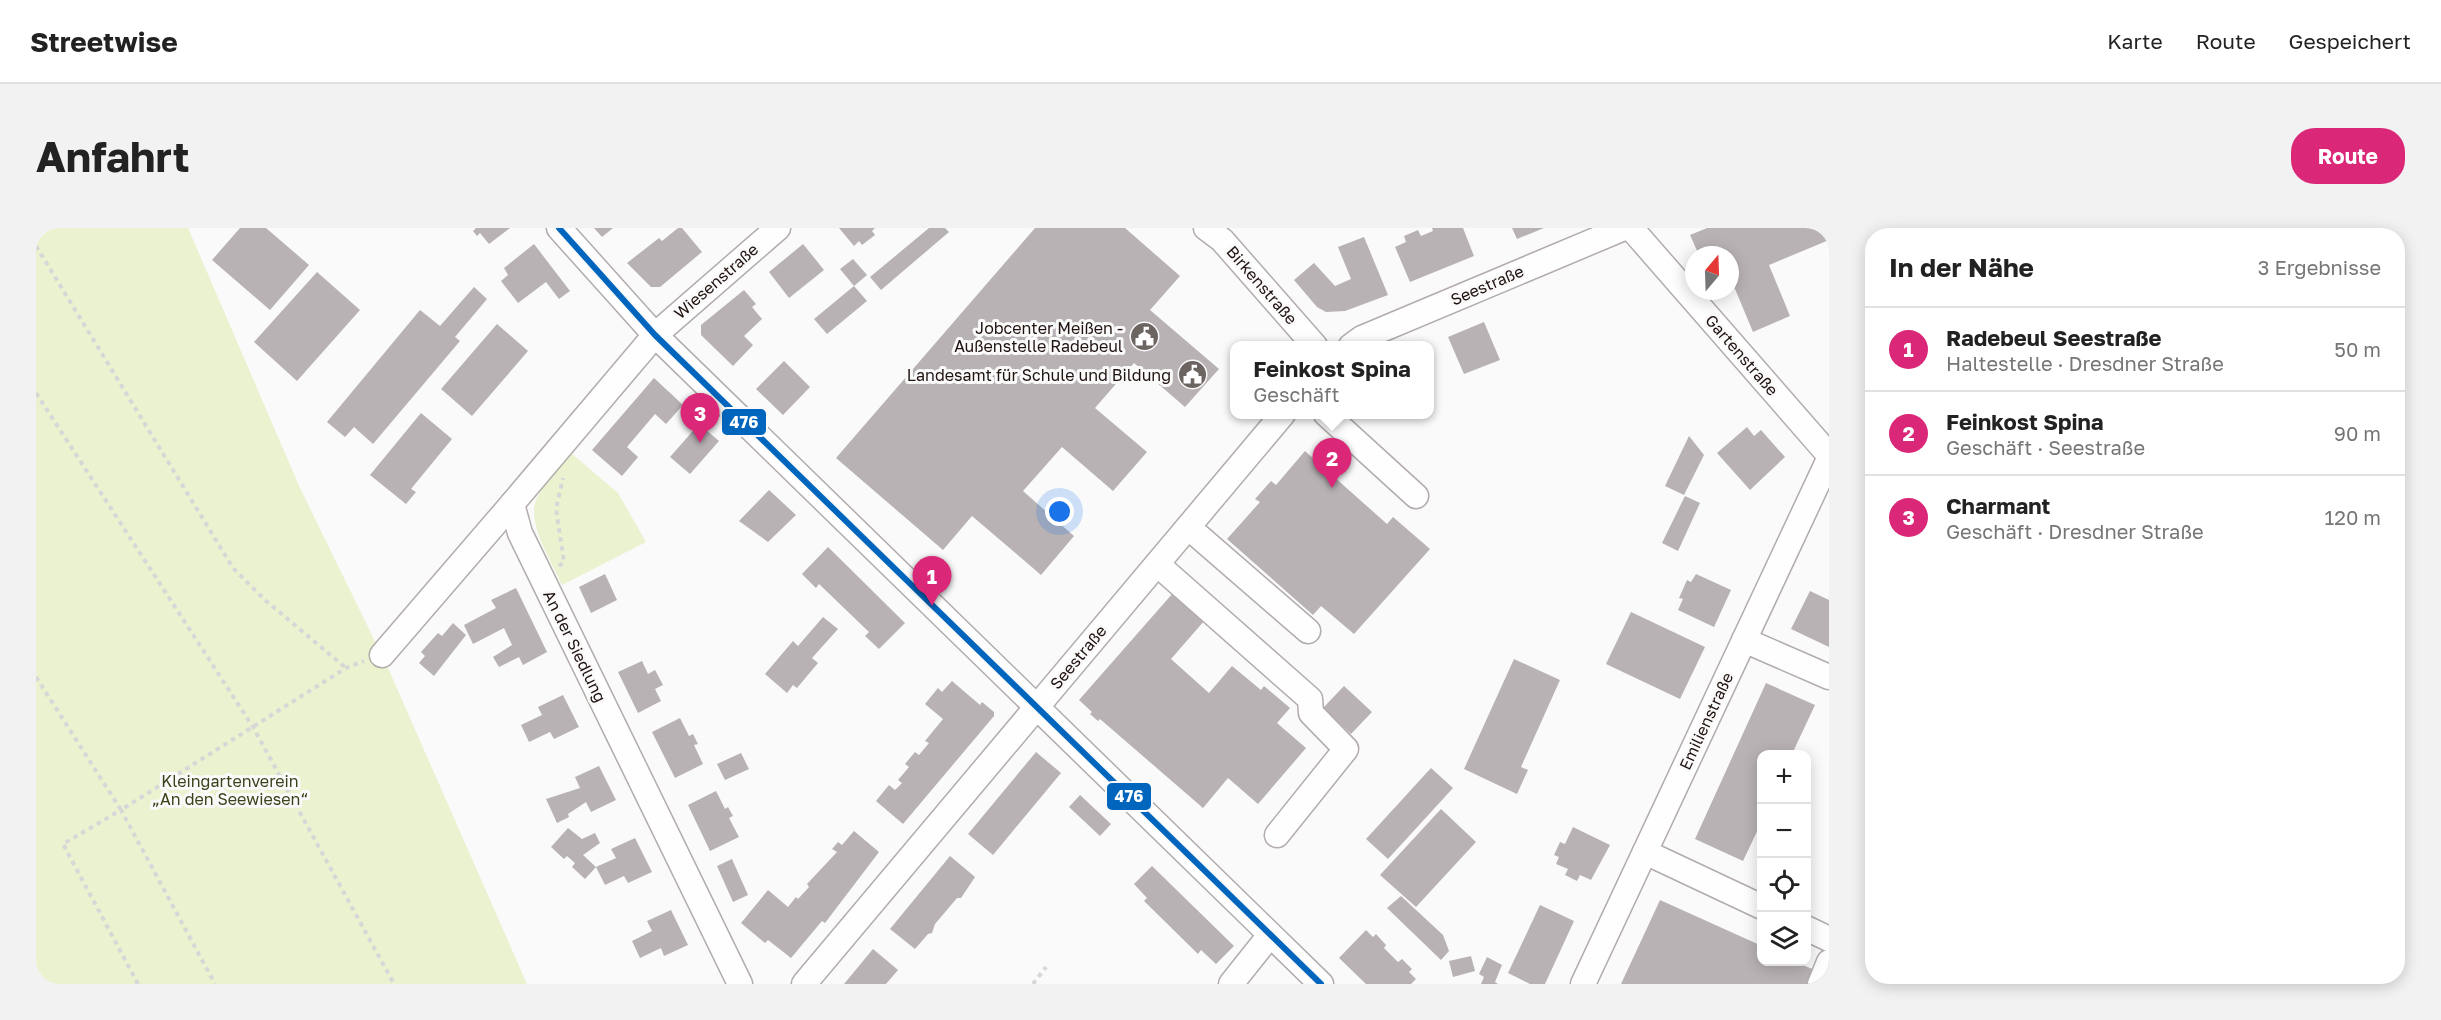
<!DOCTYPE html>
<html lang="de">
<head>
<meta charset="utf-8">
<style>
	:root { --surface:#fff; --page:#f2f2f2; --text:#222; --muted:#767676; --line:#e0e0e0; --accent:#db2777 }
	body { margin:0; font-family:"Golos Text",sans-serif; background:var(--page); color:var(--text) }
	.controls { position:absolute; right:18px; bottom:18px; display:grid; overflow:hidden; border-radius:12px; box-shadow:0 3px 15px #0003 }
	.controls button { width:54px; height:54px; display:grid; place-items:center; padding:0; border:0; border-bottom:2px solid var(--line); background:var(--surface); color:var(--text); font:30px sans-serif }
	.compass { position:absolute; left:1649px; top:18px; width:54px; height:54px; border-radius:50%; background:var(--surface); box-shadow:0 3px 15px #0003; rotate:19deg }
	.you { position:absolute; left:1024px; top:284px; width:21px; height:21px; margin:-15px; border:4px solid #fff; border-radius:50%; background:#1a73e8; box-shadow:0 0 0 9px #1a73e833 }
	.badge { display:grid; place-items:center; width:39px; height:39px; border-radius:50%; background:var(--accent); color:#fff; font-size:20px; font-weight:700 }
	.pin { position:absolute; translate:-50% -50px; filter:drop-shadow(0 2px 3px #0008) }
	.pin::after { content:''; position:absolute; top:32px; width:21px; height:18px; background:inherit; clip-path:polygon(0 0,100% 0,50% 100%) }
	.popup { position:absolute; left:1194px; top:113px; width:204px; height:78px; box-sizing:border-box; display:grid; place-content:center; border-radius:12px; background:var(--surface); filter:drop-shadow(0 2px 4px #0005); font-size:20px; white-space:nowrap; color:var(--muted) }
	.popup b { font-size:22px; color:var(--text) }
	.popup::after { content:''; position:absolute; left:50%; top:100%; margin-left:-12px; border:12px solid transparent; border-top-color:var(--surface) }
	.list { margin:0; padding:0; list-style:none }
	h2 { display:flex; justify-content:space-between; align-items:center; height:78px; margin:0; padding:0 24px; font-size:26px }
	h2 small { font-size:20px; font-weight:400; color:var(--muted) }
	.list li { display:grid; grid-template-columns:39px 1fr auto; gap:18px; align-items:center; box-sizing:border-box; height:84px; padding:0 24px; border-top:2px solid var(--line) }
	.list b { display:block; font-size:22px; white-space:nowrap }
	.list p { margin:0; font-size:20px; white-space:nowrap; color:var(--muted) }
	.list em { font-size:20px; font-style:normal; color:var(--muted) }
	.icon { flex:none; width:33px; height:33px; fill:none; stroke:currentColor; stroke-width:2; stroke-linecap:round; stroke-linejoin:round }
	.map { position:relative; flex:none; width:1793px; height:756px; overflow:hidden; border-radius:24px }
	header { display:flex; align-items:center; gap:36px; box-sizing:border-box; height:84px; padding:0 30px; background:var(--surface); border-bottom:2px solid var(--line) }
	header strong { font-size:28px }
	nav { display:flex; gap:33px; margin-inline-start:auto; font-size:21px }
	.intro { display:flex; align-items:center; justify-content:space-between; box-sizing:border-box; height:144px; padding:0 36px }
	h1 { margin:0; font-size:42px }
	.button { padding:15px 27px; border-radius:24px; background:var(--accent); color:#fff; font-size:21px; font-weight:700 }
	main { display:flex; gap:36px; padding:0 36px }
	aside { flex:1; background:var(--surface); border-radius:24px; box-shadow:0 3px 15px #0003 }
	.map>svg:first-child { display:block }
</style>
</head>
<body>
<header>
<strong>Streetwise</strong>
<nav><a>Karte</a><a>Route</a><a>Gespeichert</a></nav>
</header>
<div class="intro"><h1>Anfahrt</h1><a class="button">Route</a></div>
<main>
<div class="map">
<svg width="1793" height="756" viewBox="0 0 1793 756">
	<rect width="100%" height="100%" fill="#fafafa"/>
	<g fill="#eaf2cf">
		<path d="M 0,0 L 152,0 L 264,260 L 352,440 L 491,756 L 9,756 L 0,741 Z"/>
		<path d="M 536,226 L 582,265 L 610,314 L 526,357 C 516,334 489,293 501,270 C 509,254 525,239 536,226 Z"/>
	</g>
	<g fill="#b8b2b4">
		<path d="M 204,0 L 230,0 L 273,37 L 234,82 L 176,32 Z"/>
		<path d="M 440,0 L 474,0 L 453,16 L 444,5 L 441,8 L 437,3 Z"/>
		<path d="M 558,0 L 577,0 L 566,9 Z"/>
		<path d="M 642,0 L 646,0 L 666,24 L 624,59 L 615,59 L 591,35 L 623,10 L 626,13 Z"/>
		<path d="M 803,0 L 839,0 L 836,3 L 839,7 L 826,17 L 823,13 L 818,18 Z"/>
		<path d="M 893,0 L 909,0 L 913,4 L 845,62 L 834,49 Z"/>
		<path d="M 999,0 L 1089,0 L 1144,48 L 1114,82 L 1183,141 L 1149,179 L 1098,135 L 1059,180 L 1111,224 L 1077,263 L 1026,219 L 987,263 L 1038,308 L 1005,347 L 936,288 L 907,322 L 800,230 Z"/>
		<path d="M 1396,0 L 1427,0 L 1438,28 L 1374,54 L 1359,19 L 1370,14 L 1368,8 L 1382,2 L 1385,8 L 1397,3 Z"/>
		<path d="M 1476,0 L 1508,0 L 1481,11 Z"/>
		<path d="M 1671,0 L 1793,0 L 1793,12 L 1733,37 L 1754,88 L 1717,104 L 1694,49 L 1694,27 L 1663,27 L 1654,7 Z"/>
		<path d="M 1328,9 L 1352,67 L 1309,83 L 1290,84 L 1281,79 L 1258,52 L 1278,35 L 1299,58 L 1315,51 L 1302,19 Z"/>
		<path d="M 498,16 L 534,63 L 523,71 L 510,54 L 482,75 L 465,53 L 472,47 L 468,40 Z"/>
		<path d="M 767,16 L 788,42 L 753,70 L 733,44 Z"/>
		<path d="M 817,31 L 831,47 L 818,58 L 804,41 Z"/>
		<path d="M 281,44 L 324,82 L 261,153 L 218,114 Z"/>
		<path d="M 818,58 L 831,73 L 791,106 L 778,91 Z"/>
		<path d="M 438,59 L 451,71 L 419,109 L 424,113 L 337,216 L 318,199 L 309,209 L 291,194 L 384,82 L 404,98 Z"/>
		<path d="M 708,62 L 720,76 L 716,79 L 726,91 L 708,108 L 717,117 L 697,138 L 665,107 L 665,97 Z"/>
		<path d="M 1448,94 L 1464,132 L 1428,146 L 1412,109 Z"/>
		<path d="M 461,96 L 492,123 L 436,188 L 405,161 Z"/>
		<path d="M 748,133 L 774,159 L 747,187 L 720,161 Z"/>
		<path d="M 618,150 L 647,177 L 630,196 L 619,186 L 591,219 L 602,229 L 586,248 L 556,222 Z"/>
		<path d="M 385,185 L 416,211 L 375,261 L 380,264 L 370,276 L 334,247 Z"/>
		<path d="M 663,196 L 683,213 L 654,246 L 634,229 Z"/>
		<path d="M 1711,199 L 1718,208 L 1725,202 L 1749,229 L 1714,262 L 1681,225 Z"/>
		<path d="M 1653,208 L 1668,227 L 1648,267 L 1629,258 Z"/>
		<path d="M 1269,223 L 1351,296 L 1357,289 L 1394,321 L 1318,406 L 1285,378 L 1277,387 L 1191,311 L 1224,274 L 1219,271 L 1235,253 L 1240,257 Z"/>
		<path d="M 733,262 L 760,287 L 732,314 L 703,293 Z"/>
		<path d="M 1649,268 L 1664,275 L 1642,323 L 1626,315 Z"/>
		<path d="M 792,319 L 869,395 L 843,421 L 829,408 L 833,404 L 783,356 L 780,360 L 766,346 Z"/>
		<path d="M 569,346 L 581,372 L 555,385 L 543,359 Z"/>
		<path d="M 1660,346 L 1695,362 L 1678,399 L 1642,382 L 1647,371 L 1643,370 L 1651,352 L 1655,354 Z"/>
		<path d="M 480,360 L 511,424 L 487,437 L 483,429 L 463,439 L 457,429 L 476,417 L 468,400 L 437,416 L 428,397 L 460,380 L 455,372 Z"/>
		<path d="M 1774,363 L 1793,372 L 1793,419 L 1755,401 Z"/>
		<path d="M 1137,365 L 1169,392 L 1135,431 L 1173,465 L 1196,438 L 1225,462 L 1228,458 L 1254,480 L 1241,495 L 1270,520 L 1222,576 L 1192,550 L 1167,580 L 1064,491 L 1062,493 L 1054,486 L 1056,484 L 1043,472 Z"/>
		<path d="M 1595,384 L 1669,419 L 1644,471 L 1570,436 Z"/>
		<path d="M 787,389 L 802,401 L 776,430 L 782,435 L 761,460 L 757,457 L 751,465 L 729,446 L 757,413 L 762,418 Z"/>
		<path d="M 417,395 L 430,407 L 398,448 L 383,435 L 389,428 L 385,424 L 402,405 L 406,408 Z"/>
		<path d="M 1478,431 L 1524,452 L 1485,539 L 1492,542 L 1481,566 L 1428,541 Z"/>
		<path d="M 606,433 L 612,446 L 619,442 L 627,457 L 619,461 L 625,473 L 602,485 L 582,444 Z"/>
		<path d="M 916,453 L 944,477 L 946,474 L 958,484 L 958,488 L 867,596 L 840,573 L 853,557 L 859,562 L 866,555 L 862,552 L 873,539 L 869,536 L 879,524 L 883,527 L 893,515 L 889,513 L 907,491 L 889,476 L 902,460 L 906,464 Z"/>
		<path d="M 1730,455 L 1779,477 L 1756,526 L 1726,526 L 1726,593 L 1707,633 L 1659,611 Z"/>
		<path d="M 1308,458 L 1336,484 L 1315,506 L 1287,480 Z"/>
		<path d="M 527,467 L 543,499 L 518,511 L 514,504 L 493,514 L 485,497 L 506,487 L 502,479 Z"/>
		<path d="M 644,490 L 653,508 L 657,506 L 662,516 L 658,517 L 667,536 L 639,550 L 616,504 Z"/>
		<path d="M 1000,524 L 1025,545 L 957,627 L 932,606 Z"/>
		<path d="M 705,525 L 713,541 L 689,552 L 681,536 Z"/>
		<path d="M 563,538 L 580,572 L 555,584 L 550,574 L 532,586 L 533,589 L 521,595 L 510,571 L 544,560 L 539,549 Z"/>
		<path d="M 1395,540 L 1417,560 L 1352,631 L 1330,611 Z"/>
		<path d="M 680,563 L 689,581 L 692,579 L 697,588 L 693,590 L 703,609 L 674,623 L 652,577 Z"/>
		<path d="M 1044,567 L 1075,596 L 1064,608 L 1033,579 Z"/>
		<path d="M 1405,581 L 1440,614 L 1380,679 L 1344,647 Z"/>
		<path d="M 1537,599 L 1574,617 L 1555,652 L 1544,647 L 1541,653 L 1529,647 L 1532,641 L 1520,636 L 1523,629 L 1518,627 L 1524,614 L 1529,616 Z"/>
		<path d="M 532,600 L 546,611 L 559,605 L 564,615 L 547,627 L 560,639 L 580,630 L 575,621 L 599,610 L 616,644 L 592,655 L 588,648 L 569,657 L 560,639 L 549,651 L 536,639 L 539,635 L 531,628 L 528,631 L 515,619 Z"/>
		<path d="M 818,603 L 843,624 L 789,695 L 786,693 L 755,730 L 732,712 L 729,715 L 705,695 L 732,662 L 752,679 L 760,669 L 762,671 L 773,659 L 771,656 L 801,624 L 796,621 L 802,614 L 806,617 Z"/>
		<path d="M 914,628 L 939,649 L 925,670 L 921,670 L 899,696 L 896,705 L 892,706 L 879,721 L 854,701 Z"/>
		<path d="M 696,631 L 712,667 L 697,674 L 681,638 Z"/>
		<path d="M 1116,638 L 1198,718 L 1180,736 L 1165,722 L 1162,726 L 1108,673 L 1111,670 L 1098,656 Z"/>
		<path d="M 1365,668 L 1407,707 L 1413,723 L 1405,732 L 1351,680 Z"/>
		<path d="M 1624,672 L 1726,718 L 1726,734 L 1759,734 L 1779,742 L 1772,756 L 1585,756 Z"/>
		<path d="M 1504,677 L 1538,693 L 1509,756 L 1494,756 L 1472,745 Z"/>
		<path d="M 635,682 L 652,717 L 628,728 L 625,720 L 604,730 L 596,713 L 616,703 L 611,693 Z"/>
		<path d="M 1330,702 L 1337,709 L 1340,706 L 1350,717 L 1348,720 L 1362,734 L 1366,731 L 1376,741 L 1373,744 L 1380,751 L 1375,756 L 1330,756 L 1303,730 Z"/>
		<path d="M 837,721 L 862,742 L 850,756 L 808,756 Z"/>
		<path d="M 1435,728 L 1439,743 L 1417,749 L 1413,733 Z"/>
		<path d="M 1451,729 L 1466,737 L 1459,754 L 1462,756 L 1445,756 L 1448,749 L 1443,746 Z"/>
	</g>
	<g fill="none" stroke-linecap="round" stroke-linejoin="round">
		<defs>
			<g id="minor">
				<path d="M 523,0 L 619,107 L 1285,756"/>
				<path d="M 1170,0 L 1186,12 L 1279,118"/>
				<path d="M 1595,0 L 1793,227"/>
				<path d="M 1315,118 L 1326,110 L 1588,0"/>
				<path d="M 1290,186 L 1380,268"/>
				<path d="M 1152,299 L 1272,403"/>
				<path d="M 1121,336 L 1274,471 L 1275,485 L 1310,521 L 1241,607"/>
				<path d="M 1708,412 L 1793,449"/>
				<path d="M 346,427 L 476,276"/>
				<path d="M 1609,624 L 1726,679"/>
				<path d="M 1770,700 L 1793,711"/>
				<path d="M 704,756 L 484,305 L 476,276 L 619,107 L 742,0"/>
				<path d="M 768,756 L 1247,186"/>
				<path d="M 1195,756 L 1234,707"/>
				<path d="M 1547,756 L 1793,231"/>
				<path d="M 1784,756 L 1793,734"/>
			</g>
		</defs>
		<use href="#minor" stroke="#b2acaa" stroke-width="27"/>
		<g stroke="#d8d7d7" stroke-width="4" stroke-dasharray="4.5 4.5" stroke-linecap="butt">
			<path d="M 0,18 L 197,340 L 229,372 L 310,440"/>
			<path d="M 0,165 L 217,499 L 358,756"/>
			<path d="M 523,338 L 528,334 L 520,281 L 527,250"/>
			<path d="M 0,449 L 85,582 L 310,440 L 328,433"/>
			<path d="M 102,756 L 27,616 L 85,582 L 179,756"/>
			<path d="M 997,756 L 1010,739"/>
		</g>
		<use href="#minor" stroke="#fefefe" stroke-width="24"/>
		<defs>
			<path id="bus-1" d="M 523,0 L 619,107 L 1285,756"/>
		</defs>
		<use href="#bus-1" stroke="#fafafa" stroke-width="10"/>
		<use href="#bus-1" stroke="#0065bd" stroke-width="6"/>
	</g>
	<defs>
		<symbol id="civic-disc" viewBox="-11 -11 22 22"><circle r="9.5" fill="#6c6461" stroke="#fafafa"/><path d="M-.6-6.5H3V-4.5H.6V-3L4-1V1h2V6H-6V1h2V-1L-.6-3ZM-1.2 2.5V6h2.4V2.5Z" fill="#fff"/></symbol>
	</defs>
	<g fill-rule="evenodd">
		<use href="#civic-disc" x="1092" y="92" width="33" height="33"/>
		<use href="#civic-disc" x="1140" y="130" width="33" height="33"/>
	</g>
	<g text-anchor="middle" stroke-width="6" stroke-linejoin="round" paint-order="stroke">
		<g font-size="16" fill="#20130f" stroke="#fafafa">
			<text transform="translate(680 53) rotate(-41)" y="6">Wiesenstraße</text>
			<text transform="translate(1226 57) rotate(49)" y="6">Birkenstraße</text>
			<text transform="translate(1451 57) rotate(-23)" y="6">Seestraße</text>
			<text transform="translate(1706 127) rotate(49)" y="6">Gartenstraße</text>
			<text transform="translate(539 418) rotate(64)" y="6">An der Siedlung</text>
			<text transform="translate(1042 429) rotate(-50)" y="6">Seestraße</text>
			<text transform="translate(1670 493) rotate(-65)" y="6">Emilienstraße</text>
		</g>
		<g font-size="16" fill="#20130f" stroke="#fafafa" text-anchor="end">
			<text x="1087" y="106">Jobcenter Meißen -<tspan x="1087" dy="18">Außenstelle Radebeul</tspan></text>
			<text x="1135" y="153">Landesamt für Schule und Bildung</text>
		</g>
		<g font-size="16" fill="#3a421a" stroke="#fafafa">
			<text x="194" y="559">Kleingartenverein<tspan x="194" dy="18">„An den Seewiesen“</tspan></text>
		</g>
	</g>
	<g stroke="#fafafa" stroke-width="2">
		<rect x="685" y="180" width="46" height="28" rx="6" fill="#0065bd"/>
		<rect x="1070" y="554" width="46" height="29" rx="6" fill="#0065bd"/>
	</g>
	<g font-size="16" text-anchor="middle" font-weight="bold" fill="#fff">
		<text x="708" y="200">476</text>
		<text x="1093" y="574">476</text>
	</g>
</svg>
<div class="controls">
<button>+</button>
<button>−</button>
<button><svg class="icon" aria-label="locate" viewBox="0 0 24 24"><circle cx="12" cy="12" r="6"/><path d="M12 2v4M12 18v4M2 12h4M18 12h4"/></svg></button>
<button><svg class="icon" aria-label="layers" viewBox="0 0 24 24"><path d="M12 4l9 5-9 5-9-5zM3 14l9 5 9-5"/></svg></button>
</div>
<svg class="compass" viewBox="-18 -18 36 36"><path d="M0-13l5 13h-10z" fill="#e53935"/><path d="M0 13l5-13h-10z" fill="#767676"/></svg>
<div class="you"></div>
<div class="pin badge" style="left:896px;top:378px">1</div>
<div class="pin badge" style="left:1296px;top:260px">2</div>
<div class="popup"><b>Feinkost Spina</b>Geschäft</div>
<div class="pin badge" style="left:664px;top:215px">3</div>
</div>
<aside>
<h2>In der Nähe<small>3 Ergebnisse</small></h2>
<ul class="list">
<li><span class="badge">1</span><div><b>Radebeul Seestraße</b><p>Haltestelle · Dresdner Straße</p></div><em>50 m</em></li>
<li><span class="badge">2</span><div><b>Feinkost Spina</b><p>Geschäft · Seestraße</p></div><em>90 m</em></li>
<li><span class="badge">3</span><div><b>Charmant</b><p>Geschäft · Dresdner Straße</p></div><em>120 m</em></li>
</ul>
</aside>
</main>
</body>
</html>
